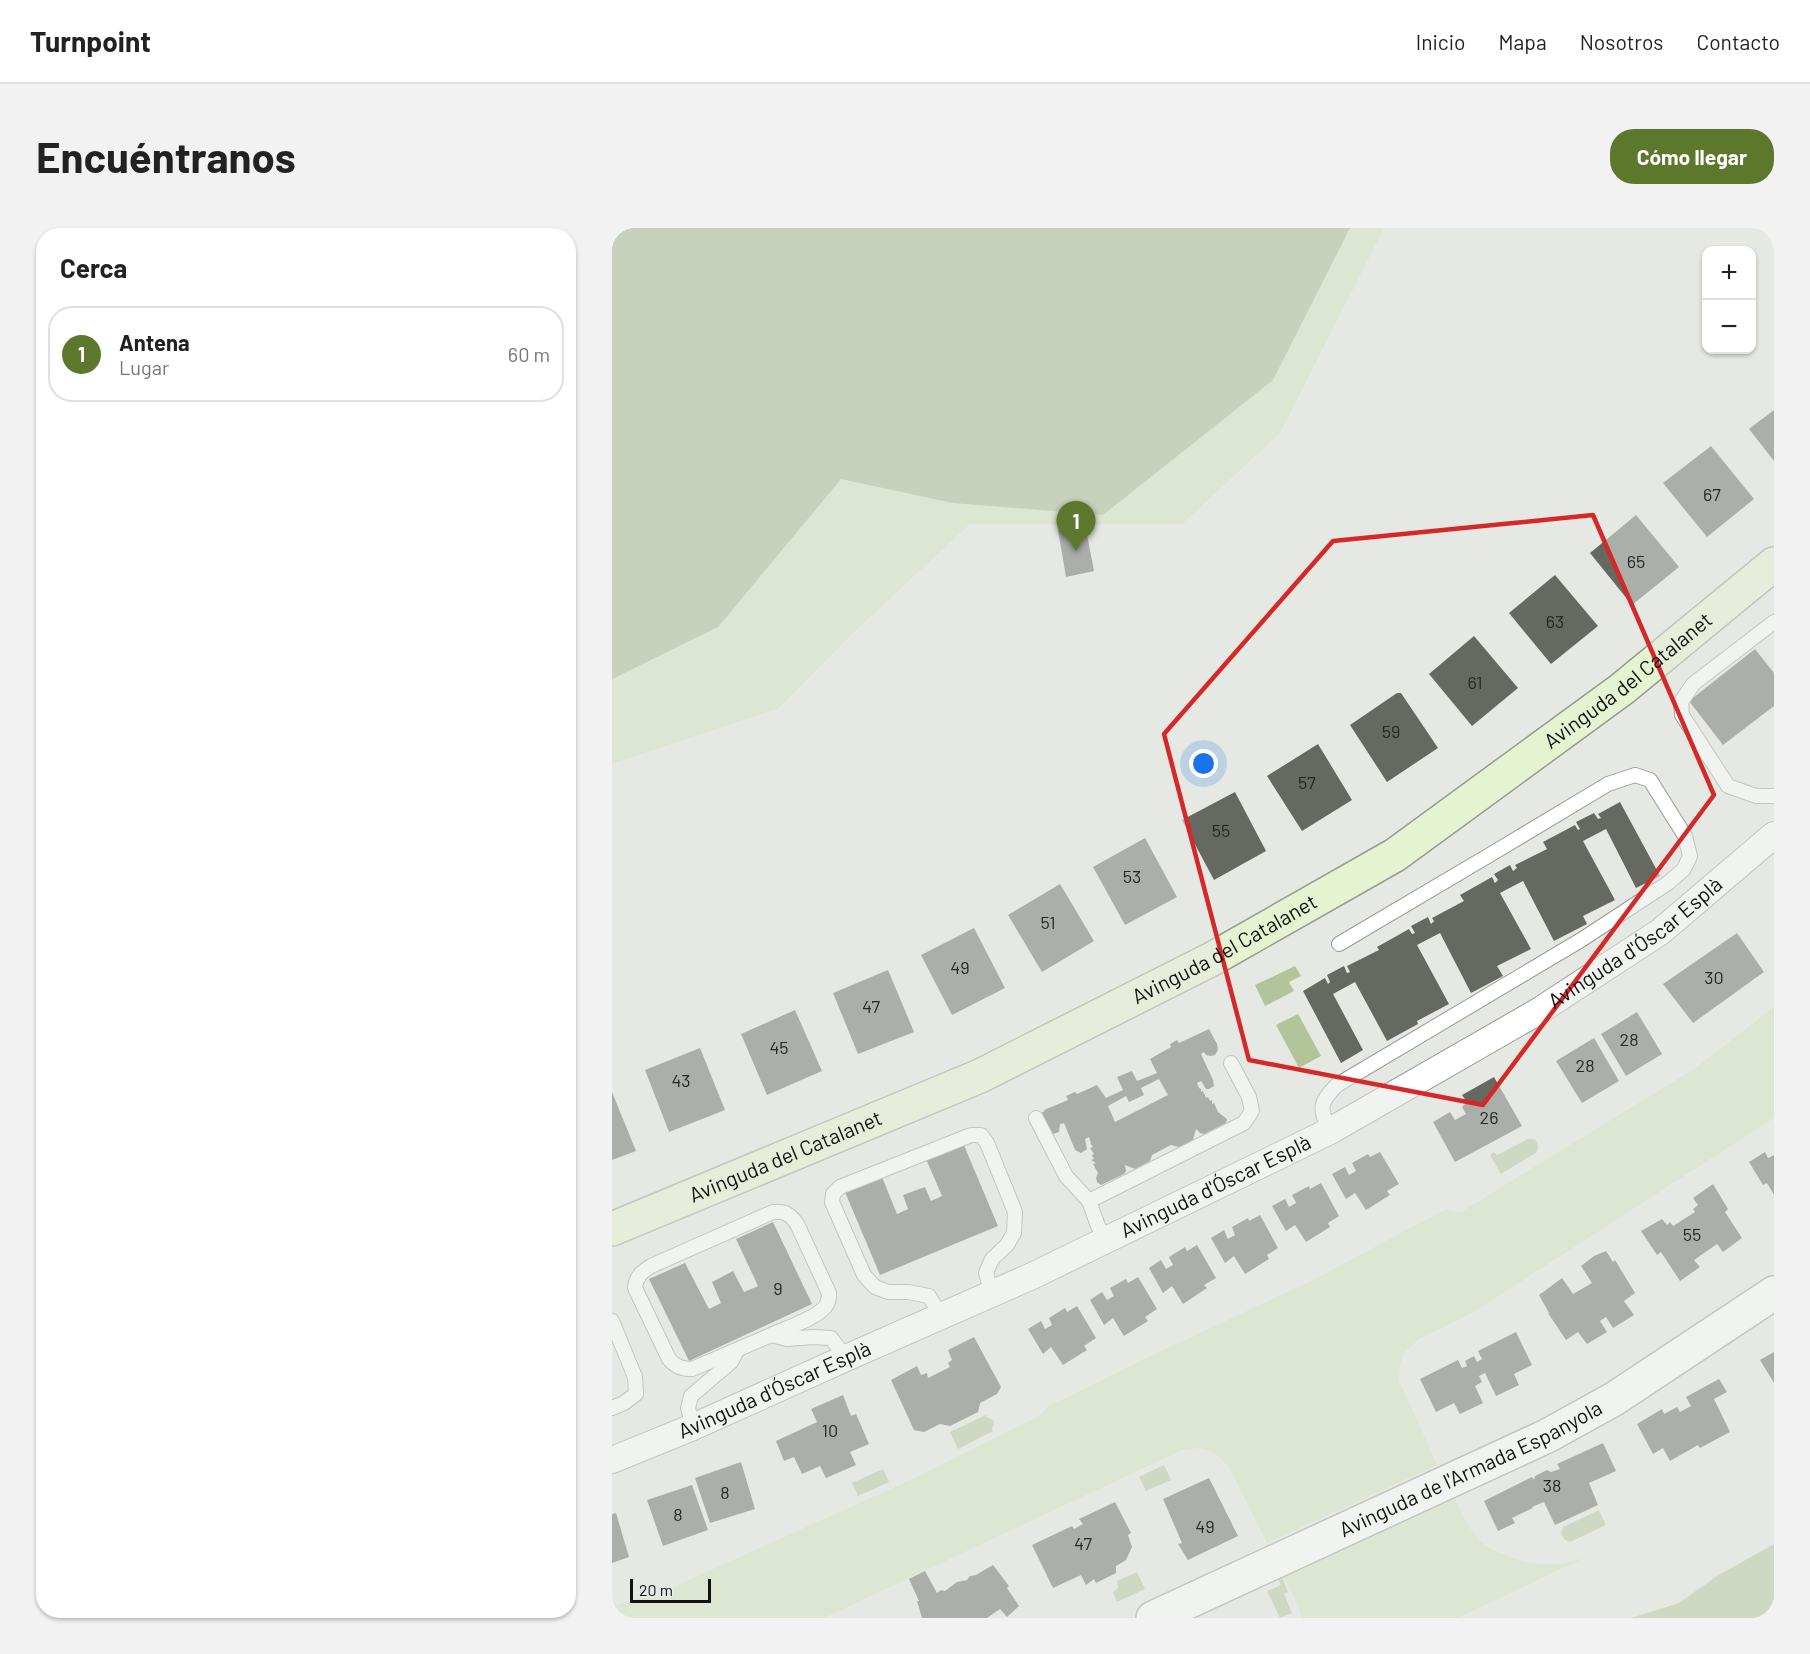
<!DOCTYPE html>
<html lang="es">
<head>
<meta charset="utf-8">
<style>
	:root { --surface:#fff; --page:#f2f2f2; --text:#222; --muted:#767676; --line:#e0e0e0; --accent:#5d782c }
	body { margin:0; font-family:Barlow,sans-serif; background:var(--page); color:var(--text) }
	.controls { position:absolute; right:18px; top:18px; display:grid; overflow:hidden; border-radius:12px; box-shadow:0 2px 4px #0004 }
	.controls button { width:54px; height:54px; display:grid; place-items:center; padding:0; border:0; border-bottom:2px solid var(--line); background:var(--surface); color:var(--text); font:30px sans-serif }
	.scale { position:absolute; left:18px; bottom:15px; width:81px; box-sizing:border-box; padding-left:6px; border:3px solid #121311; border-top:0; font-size:16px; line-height:21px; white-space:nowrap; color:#121311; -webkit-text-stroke:4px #e6e9e3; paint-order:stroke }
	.you { position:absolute; left:592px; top:536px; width:21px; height:21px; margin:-15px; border:4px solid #fff; border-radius:50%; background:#1a73e8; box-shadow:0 0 0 9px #1a73e833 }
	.badge { display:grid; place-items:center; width:39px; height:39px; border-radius:50%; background:var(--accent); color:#fff; font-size:20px; font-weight:700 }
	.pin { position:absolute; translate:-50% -50px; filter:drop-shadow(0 2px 3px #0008) }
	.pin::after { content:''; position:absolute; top:32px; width:21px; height:18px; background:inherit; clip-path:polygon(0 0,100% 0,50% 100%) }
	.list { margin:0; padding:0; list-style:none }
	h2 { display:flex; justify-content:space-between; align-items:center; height:78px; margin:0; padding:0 24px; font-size:26px }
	h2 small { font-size:20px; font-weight:400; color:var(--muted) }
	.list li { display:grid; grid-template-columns:39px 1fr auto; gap:18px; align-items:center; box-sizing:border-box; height:96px; margin:0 12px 12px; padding:0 12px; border:2px solid var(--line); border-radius:24px }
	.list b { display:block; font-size:22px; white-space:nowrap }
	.list p { margin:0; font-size:20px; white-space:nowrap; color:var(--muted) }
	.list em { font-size:20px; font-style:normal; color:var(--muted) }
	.map { position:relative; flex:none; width:1162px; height:1390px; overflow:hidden; border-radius:24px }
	header { display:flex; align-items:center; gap:36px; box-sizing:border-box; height:84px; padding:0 30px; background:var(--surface); border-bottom:2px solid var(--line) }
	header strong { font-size:28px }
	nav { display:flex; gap:33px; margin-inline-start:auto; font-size:21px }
	.intro { display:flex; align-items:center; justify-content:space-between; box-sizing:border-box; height:144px; padding:0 36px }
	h1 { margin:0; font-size:42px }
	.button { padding:15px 27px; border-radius:24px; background:var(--accent); color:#fff; font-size:21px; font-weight:700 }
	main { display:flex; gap:36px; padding:0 36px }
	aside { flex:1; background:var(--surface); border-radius:24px; box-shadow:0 2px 4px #0004 }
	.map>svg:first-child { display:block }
</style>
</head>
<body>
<header>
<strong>Turnpoint</strong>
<nav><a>Inicio</a><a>Mapa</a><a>Nosotros</a><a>Contacto</a></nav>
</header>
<div class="intro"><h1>Encuéntranos</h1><a class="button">Cómo llegar</a></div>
<main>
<aside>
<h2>Cerca<small></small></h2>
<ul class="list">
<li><span class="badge">1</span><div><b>Antena</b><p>Lugar</p></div><em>60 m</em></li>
</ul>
</aside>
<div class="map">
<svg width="1162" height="1390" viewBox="0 0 1162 1390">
	<rect width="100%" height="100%" fill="#e6e9e3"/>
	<g fill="#d2e1be">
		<path d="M 0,0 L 772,0 L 668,205 L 570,296 L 358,296 L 243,403 L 167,480 L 0,536 Z"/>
		<path d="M 1162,779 L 1162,890 L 860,1085 L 807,1111 L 791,1126 L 788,1138 L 787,1152 L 825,1237 L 655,1315 L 618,1241 C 604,1223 590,1216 568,1223 L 212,1390 L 0,1390 L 0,1378 L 48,1365 L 303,1250 L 427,1188 L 435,1179 L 547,1124 L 701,1052 L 834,981 L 849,984 L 1082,841 Z"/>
		<path d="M 841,1265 C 848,1281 854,1298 866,1310 C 873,1319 884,1323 894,1327 C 923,1340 947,1339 976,1328 L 846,1390 L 690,1390 L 687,1379 L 670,1345 Z"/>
	</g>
	<path fill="#a2b38b" d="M 0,0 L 738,0 L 661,152 L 491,287 L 341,275 L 229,251 L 106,399 L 0,451 Z"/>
	<g fill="#b3c49b">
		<path d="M 683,738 L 689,748 L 677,754 L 682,763 L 653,778 L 643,757 Z"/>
		<path d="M 686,786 L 709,828 L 687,840 L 664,797 Z"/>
		<path d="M 916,911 L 923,911 C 926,916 927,919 925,924 L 889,946 L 878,927 L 882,924 L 885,927 Z"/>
		<path d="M 374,1187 L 375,1189 L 381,1192 L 382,1195 L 380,1200 L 381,1203 L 346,1221 L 338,1204 Z"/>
		<path d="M 552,1237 L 559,1252 L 534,1263 L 527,1249 Z"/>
		<path d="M 271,1241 L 277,1254 L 246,1268 L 240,1255 Z"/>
		<path d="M 987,1282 L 994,1297 L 960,1313 L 957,1314 L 952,1311 L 949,1305 L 951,1299 Z"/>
		<path d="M 1162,1316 L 1162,1390 L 1019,1390 L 1067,1375 L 1105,1348 Z"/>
		<path d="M 525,1344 L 533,1361 L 505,1374 L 501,1364 L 506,1360 L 505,1353 Z"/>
		<path d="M 670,1349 L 676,1364 L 672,1366 L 680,1385 L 668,1390 L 655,1363 L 669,1357 L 666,1351 Z"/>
	</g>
	<g fill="#666862" fill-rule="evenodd">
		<path d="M 1162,182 L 1162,233 L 1137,201 Z"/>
		<path d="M 1099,218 L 1142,271 L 1095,309 L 1051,255 Z"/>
		<path d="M 1024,287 L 1067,339 L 1020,377 L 978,325 Z"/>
		<path d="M 473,296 L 482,343 L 454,349 L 446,302 Z"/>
		<path d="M 943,347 L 986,398 L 939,436 L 897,385 Z"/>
		<path d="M 862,408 L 906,460 L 860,498 L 817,446 Z"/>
		<path d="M 1143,421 L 1162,445 L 1162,478 L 1111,517 L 1077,473 Z"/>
		<path d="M 785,465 L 789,465 L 826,520 L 775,554 L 738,497 Z"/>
		<path d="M 706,516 L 740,572 L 690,603 L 655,548 Z"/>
		<path d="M 623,564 L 654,623 L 602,652 L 570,592 Z"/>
		<path d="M 1008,574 L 1048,648 L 1024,660 L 994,601 L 971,613 L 1003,672 L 971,688 L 975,696 L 942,713 L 911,653 L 888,665 L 919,721 L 885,738 L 891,748 L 859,765 L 828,705 L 805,717 L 837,776 L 805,793 L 806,796 L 775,813 L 743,754 L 721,766 L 751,822 L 729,835 L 691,763 L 713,750 L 716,756 L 718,754 L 715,747 L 732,738 L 735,745 L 738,744 L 735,738 L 767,722 L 765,719 L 797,701 L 800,706 L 803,705 L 799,698 L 816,689 L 819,696 L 822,693 L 820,690 L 852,673 L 848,667 L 880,649 L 883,655 L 886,652 L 882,646 L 898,637 L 901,643 L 905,640 L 903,637 L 935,621 L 931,614 L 963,597 L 966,602 L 968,601 L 964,594 L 982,585 L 986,591 L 989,590 L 986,586 Z"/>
		<path d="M 533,610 L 565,669 L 513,697 L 481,639 Z"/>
		<path d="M 448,656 L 482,713 L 430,744 L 396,687 Z"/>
		<path d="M 362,700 L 393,760 L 340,787 L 309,727 Z"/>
		<path d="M 1125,705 L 1152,744 L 1081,795 L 1051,756 Z"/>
		<path d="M 276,742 L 302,804 L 246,826 L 221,765 Z"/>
		<path d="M 183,782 L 210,843 L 155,867 L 129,806 Z"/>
		<path d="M 1025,784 L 1050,826 L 1014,848 L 989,806 Z"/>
		<path d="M 597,801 L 605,816 L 606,822 L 603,827 L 599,828 L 594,827 L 592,824 L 589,826 L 601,852 L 602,858 L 597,861 L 594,861 L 589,853 L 585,855 L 587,860 L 589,861 L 589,864 L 591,863 L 594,870 L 596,869 L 598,873 L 600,872 L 600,876 L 602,875 L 606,884 L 615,891 L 614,895 L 592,906 L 588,905 L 584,901 L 581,912 L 567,919 L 559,917 L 540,927 L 538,933 L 523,941 L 513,937 L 514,943 L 512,946 L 489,957 L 485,954 L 484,950 L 486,945 L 481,936 L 484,935 L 479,932 L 482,931 L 480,927 L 482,926 L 478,920 L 481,919 L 478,915 L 479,915 L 477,909 L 473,911 L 475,921 L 469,925 L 463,922 L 452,895 L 448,896 L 447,904 L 438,907 L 427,886 L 433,883 L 432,882 L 456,872 L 454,868 L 463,864 L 465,866 L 485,857 L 494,870 L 511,862 L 505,849 L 520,843 L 525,853 L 545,845 L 538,831 L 559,819 L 558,816 L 565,812 L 567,815 ZM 547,851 L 556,867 L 503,894 L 496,878 L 514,868 L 517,874 L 532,867 L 529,860 Z"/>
		<path d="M 982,810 L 1007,853 L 970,875 L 944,833 Z"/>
		<path d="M 88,820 L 113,882 L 57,904 L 33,842 Z"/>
		<path d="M 882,849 L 910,898 L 843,934 L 821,894 L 838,884 L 843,892 L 854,886 L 850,879 L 855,874 L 850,867 Z"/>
		<path d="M 0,864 L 24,923 L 0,932 Z"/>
		<path d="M 351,915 L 386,998 L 268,1047 L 233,964 L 270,949 L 285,986 L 296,981 L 291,967 L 313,959 L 319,973 L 330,968 L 314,931 Z"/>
		<path d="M 768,924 L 787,956 L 775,963 L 778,967 L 754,982 L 743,965 L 734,971 L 720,946 L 733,939 L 737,947 L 744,943 L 740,935 L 756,926 L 758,929 Z"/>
		<path d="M 1153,924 L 1156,930 L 1162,927 L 1162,967 L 1155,955 L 1151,957 L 1137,934 Z"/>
		<path d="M 709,955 L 727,988 L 716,995 L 718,999 L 694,1014 L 683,997 L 674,1003 L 660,978 L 673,971 L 677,979 L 684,975 L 680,967 L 697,958 L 698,961 Z"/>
		<path d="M 1101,956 L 1116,981 L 1113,984 L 1130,1010 L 1111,1024 L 1105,1016 L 1082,1032 L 1088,1039 L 1068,1053 L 1049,1024 L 1045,1027 L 1029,1003 L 1050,991 L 1055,997 L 1058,994 L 1061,998 L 1083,984 L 1081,981 L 1086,977 L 1081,970 Z"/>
		<path d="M 648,987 L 666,1020 L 655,1027 L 657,1031 L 633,1046 L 622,1028 L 613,1035 L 599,1010 L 612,1002 L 616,1011 L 623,1007 L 620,999 L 636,990 L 637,993 Z"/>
		<path d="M 161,994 L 200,1076 L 77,1133 L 37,1051 L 73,1035 L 97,1081 L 109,1075 L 100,1054 L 121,1043 L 132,1064 L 146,1058 L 124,1011 Z"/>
		<path d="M 585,1017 L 604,1050 L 592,1057 L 595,1060 L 571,1076 L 560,1058 L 551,1065 L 537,1040 L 549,1032 L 554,1041 L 561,1037 L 557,1029 L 573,1019 L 575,1023 Z"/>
		<path d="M 994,1023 L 1001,1034 L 1003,1032 L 1023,1065 L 1012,1073 L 1022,1087 L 1001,1100 L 994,1089 L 988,1093 L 995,1104 L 975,1116 L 966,1104 L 954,1112 L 936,1085 L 937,1085 L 927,1067 L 950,1050 L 961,1066 L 980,1055 L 969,1038 L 982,1028 Z"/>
		<path d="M 526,1049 L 545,1081 L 533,1089 L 536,1093 L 512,1108 L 501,1090 L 492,1097 L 478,1072 L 490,1064 L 495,1072 L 502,1068 L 498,1060 L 514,1051 L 516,1055 Z"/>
		<path d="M 465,1078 L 484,1110 L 472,1118 L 475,1122 L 451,1137 L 439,1119 L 431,1126 L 416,1101 L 429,1093 L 433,1101 L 440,1097 L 437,1090 L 453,1080 L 455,1084 Z"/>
		<path d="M 904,1104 L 920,1137 L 902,1146 L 907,1157 L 884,1168 L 873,1145 L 867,1148 L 870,1154 L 863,1158 L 871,1175 L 848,1186 L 842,1175 L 824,1184 L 808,1151 L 846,1132 L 850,1140 L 855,1138 L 853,1133 L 862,1128 L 865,1134 L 870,1131 L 866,1123 Z"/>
		<path d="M 362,1109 L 389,1159 L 385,1166 L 368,1175 L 366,1184 L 338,1198 L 328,1196 L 312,1204 L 302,1202 L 279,1152 L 305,1138 L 309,1147 L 315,1145 L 316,1150 L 338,1139 L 336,1135 L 340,1132 L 336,1122 Z"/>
		<path d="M 1162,1124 L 1162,1155 L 1148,1132 Z"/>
		<path d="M 1107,1151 L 1115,1164 L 1102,1171 L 1118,1204 L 1088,1220 L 1086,1217 L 1058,1233 L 1051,1220 L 1041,1226 L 1025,1196 L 1050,1181 L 1052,1186 L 1065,1179 L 1068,1184 L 1079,1178 L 1074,1169 Z"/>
		<path d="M 231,1167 L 239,1188 L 244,1186 L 257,1216 L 238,1224 L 244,1237 L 214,1250 L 208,1238 L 190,1246 L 182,1229 L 172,1233 L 164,1213 L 205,1194 L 199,1181 Z"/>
		<path d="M 991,1215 L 1004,1243 L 977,1255 L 986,1277 L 943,1297 L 932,1274 L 920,1279 L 921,1280 L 900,1290 L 903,1295 L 886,1303 L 872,1273 L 920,1249 L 922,1252 L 923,1248 L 935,1242 L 939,1244 L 948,1241 L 945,1236 Z"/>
		<path d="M 129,1234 L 143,1281 L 98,1295 L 83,1250 Z"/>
		<path d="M 597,1250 L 626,1308 L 576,1332 L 566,1316 L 570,1315 L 551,1271 Z"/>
		<path d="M 80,1257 L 96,1302 L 51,1318 L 35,1272 Z"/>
		<path d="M 503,1274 L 519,1305 L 516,1307 L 520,1319 L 514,1332 L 504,1338 L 504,1345 L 484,1355 L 482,1351 L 474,1357 L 469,1347 L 441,1360 L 420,1317 L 460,1298 L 462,1301 L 471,1296 L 467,1291 Z"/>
		<path d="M 4,1285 L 17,1329 L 0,1335 L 0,1286 Z"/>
		<path d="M 381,1337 L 397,1358 L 395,1360 L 407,1378 L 395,1389 L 388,1381 L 375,1390 L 310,1390 L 305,1373 L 307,1373 L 297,1351 L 313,1343 L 325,1365 L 329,1362 L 333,1363 L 345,1354 L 355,1352 L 358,1348 L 364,1347 Z"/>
	</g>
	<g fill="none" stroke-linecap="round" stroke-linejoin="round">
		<defs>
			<g id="service">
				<path d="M 1162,394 L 1081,456 L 1069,474 L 1070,487 L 1116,558 L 1144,568 L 1162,568"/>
				<path d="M 424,890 L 454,948 L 477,973 L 486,998 L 495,1013"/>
				<path d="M 718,903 C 707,880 707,875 725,857 L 969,712 L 1056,655 L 1072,641 L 1078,628 L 1073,608 L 1038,552 L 1023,547 L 996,556 L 886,622 L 727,716"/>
				<path d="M 477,973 L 632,895 L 640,883 L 637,869 L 619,835"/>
				<path d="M 329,1088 L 317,1068 L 296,1064 L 276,1064 L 263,1059 L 252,1047 L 220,974 L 221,966 L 228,959 L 359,907 L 369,907 L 375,915 L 403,984 L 402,1005 L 395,1017 L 380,1031 L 374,1045 L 380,1066"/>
				<path d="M 0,1093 L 23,1149 L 24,1166 L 12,1175 L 0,1180"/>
				<path d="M 159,1107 C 174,1100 203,1091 213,1079 C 217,1074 217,1070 217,1065 L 185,996 C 178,986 173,983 161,984 L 39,1038 C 30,1044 24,1048 23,1060 L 57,1131 C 64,1139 70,1141 80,1141 L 159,1107 L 175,1111 L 201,1109 L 219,1110 L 234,1130"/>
				<path d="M 81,1199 L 76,1180 L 79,1168 L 119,1134 L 125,1123"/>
			</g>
			<g id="minor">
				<path id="s1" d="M 0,1232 L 81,1199 L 234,1130 L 420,1048 L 718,903 L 927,783 L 1048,704 L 1162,607"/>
			</g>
			<g id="tertiary">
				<path id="s2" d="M 541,1390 L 935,1208 L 1002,1171 L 1162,1065"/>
			</g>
			<g id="secondary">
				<path id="s3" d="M 0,1001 L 368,848 L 600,731 L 783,627 L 1010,461 L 1162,336"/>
			</g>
		</defs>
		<use href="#service" stroke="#989a94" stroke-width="16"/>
		<use href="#minor" stroke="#989a94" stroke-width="28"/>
		<use href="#tertiary" stroke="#989a94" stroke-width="36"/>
		<use href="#secondary" stroke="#989a94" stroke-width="36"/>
		<use href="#service" stroke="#fff" stroke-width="14"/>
		<use href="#minor" stroke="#fff" stroke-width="26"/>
		<use href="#tertiary" stroke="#fff" stroke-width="33"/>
		<use href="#secondary" stroke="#e6f3d0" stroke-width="33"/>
	</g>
	<path d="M0 0H1162V1390H0ZM 981,287 L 1102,567 L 871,877 L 637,832 L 552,506 L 721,313 Z" fill="#e6e9e3" fill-opacity=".55" fill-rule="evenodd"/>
	<path fill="none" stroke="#d62828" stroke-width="4.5" stroke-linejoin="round" d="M 981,287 L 1102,567 L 871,877 L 637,832 L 552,506 L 721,313 Z"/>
	<g text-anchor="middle" stroke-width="4.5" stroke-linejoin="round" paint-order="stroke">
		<g font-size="18" fill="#272825">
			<text x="1100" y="273">67</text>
			<text x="1024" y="340">65</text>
			<text x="943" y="400">63</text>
			<text x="863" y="461">61</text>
			<text x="779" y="510">59</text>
			<text x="695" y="561">57</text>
			<text x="609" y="609">55</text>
			<text x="520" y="655">53</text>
			<text x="436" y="701">51</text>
			<text x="348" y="746">49</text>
			<text x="1102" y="756">30</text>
			<text x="259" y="785">47</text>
			<text x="1017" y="818">28</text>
			<text x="167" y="826">45</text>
			<text x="973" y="844">28</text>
			<text x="69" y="859">43</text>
			<text x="877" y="896">26</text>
			<text x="1080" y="1013">55</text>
			<text x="166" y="1067">9</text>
			<text x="218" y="1209">10</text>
			<text x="940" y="1264">38</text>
			<text x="113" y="1271">8</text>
			<text x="66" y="1293">8</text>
			<text x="593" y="1305">49</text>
			<text x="471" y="1322">47</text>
		</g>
		<g font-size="21" fill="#121311" stroke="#e6e9e3">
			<text dy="7" stroke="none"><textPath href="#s3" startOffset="1160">Avinguda del Catalanet</textPath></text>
			<text dy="7" stroke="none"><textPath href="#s1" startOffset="1149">Avinguda d'Óscar Esplà</textPath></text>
			<text dy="7" stroke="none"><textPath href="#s3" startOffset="674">Avinguda del Catalanet</textPath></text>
			<text dy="7" stroke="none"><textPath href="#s3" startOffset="188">Avinguda del Catalanet</textPath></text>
			<text dy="7" stroke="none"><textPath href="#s1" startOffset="663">Avinguda d'Óscar Esplà</textPath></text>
			<text dy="7" stroke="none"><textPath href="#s1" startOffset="177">Avinguda d'Óscar Esplà</textPath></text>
			<text dy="7" stroke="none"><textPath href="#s2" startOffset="351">Avinguda de l'Armada Espanyola</textPath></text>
		</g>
	</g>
</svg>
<div class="controls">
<button>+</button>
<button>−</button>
</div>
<div class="scale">20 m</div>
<div class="you"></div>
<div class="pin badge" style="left:464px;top:323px">1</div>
</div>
</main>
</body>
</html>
